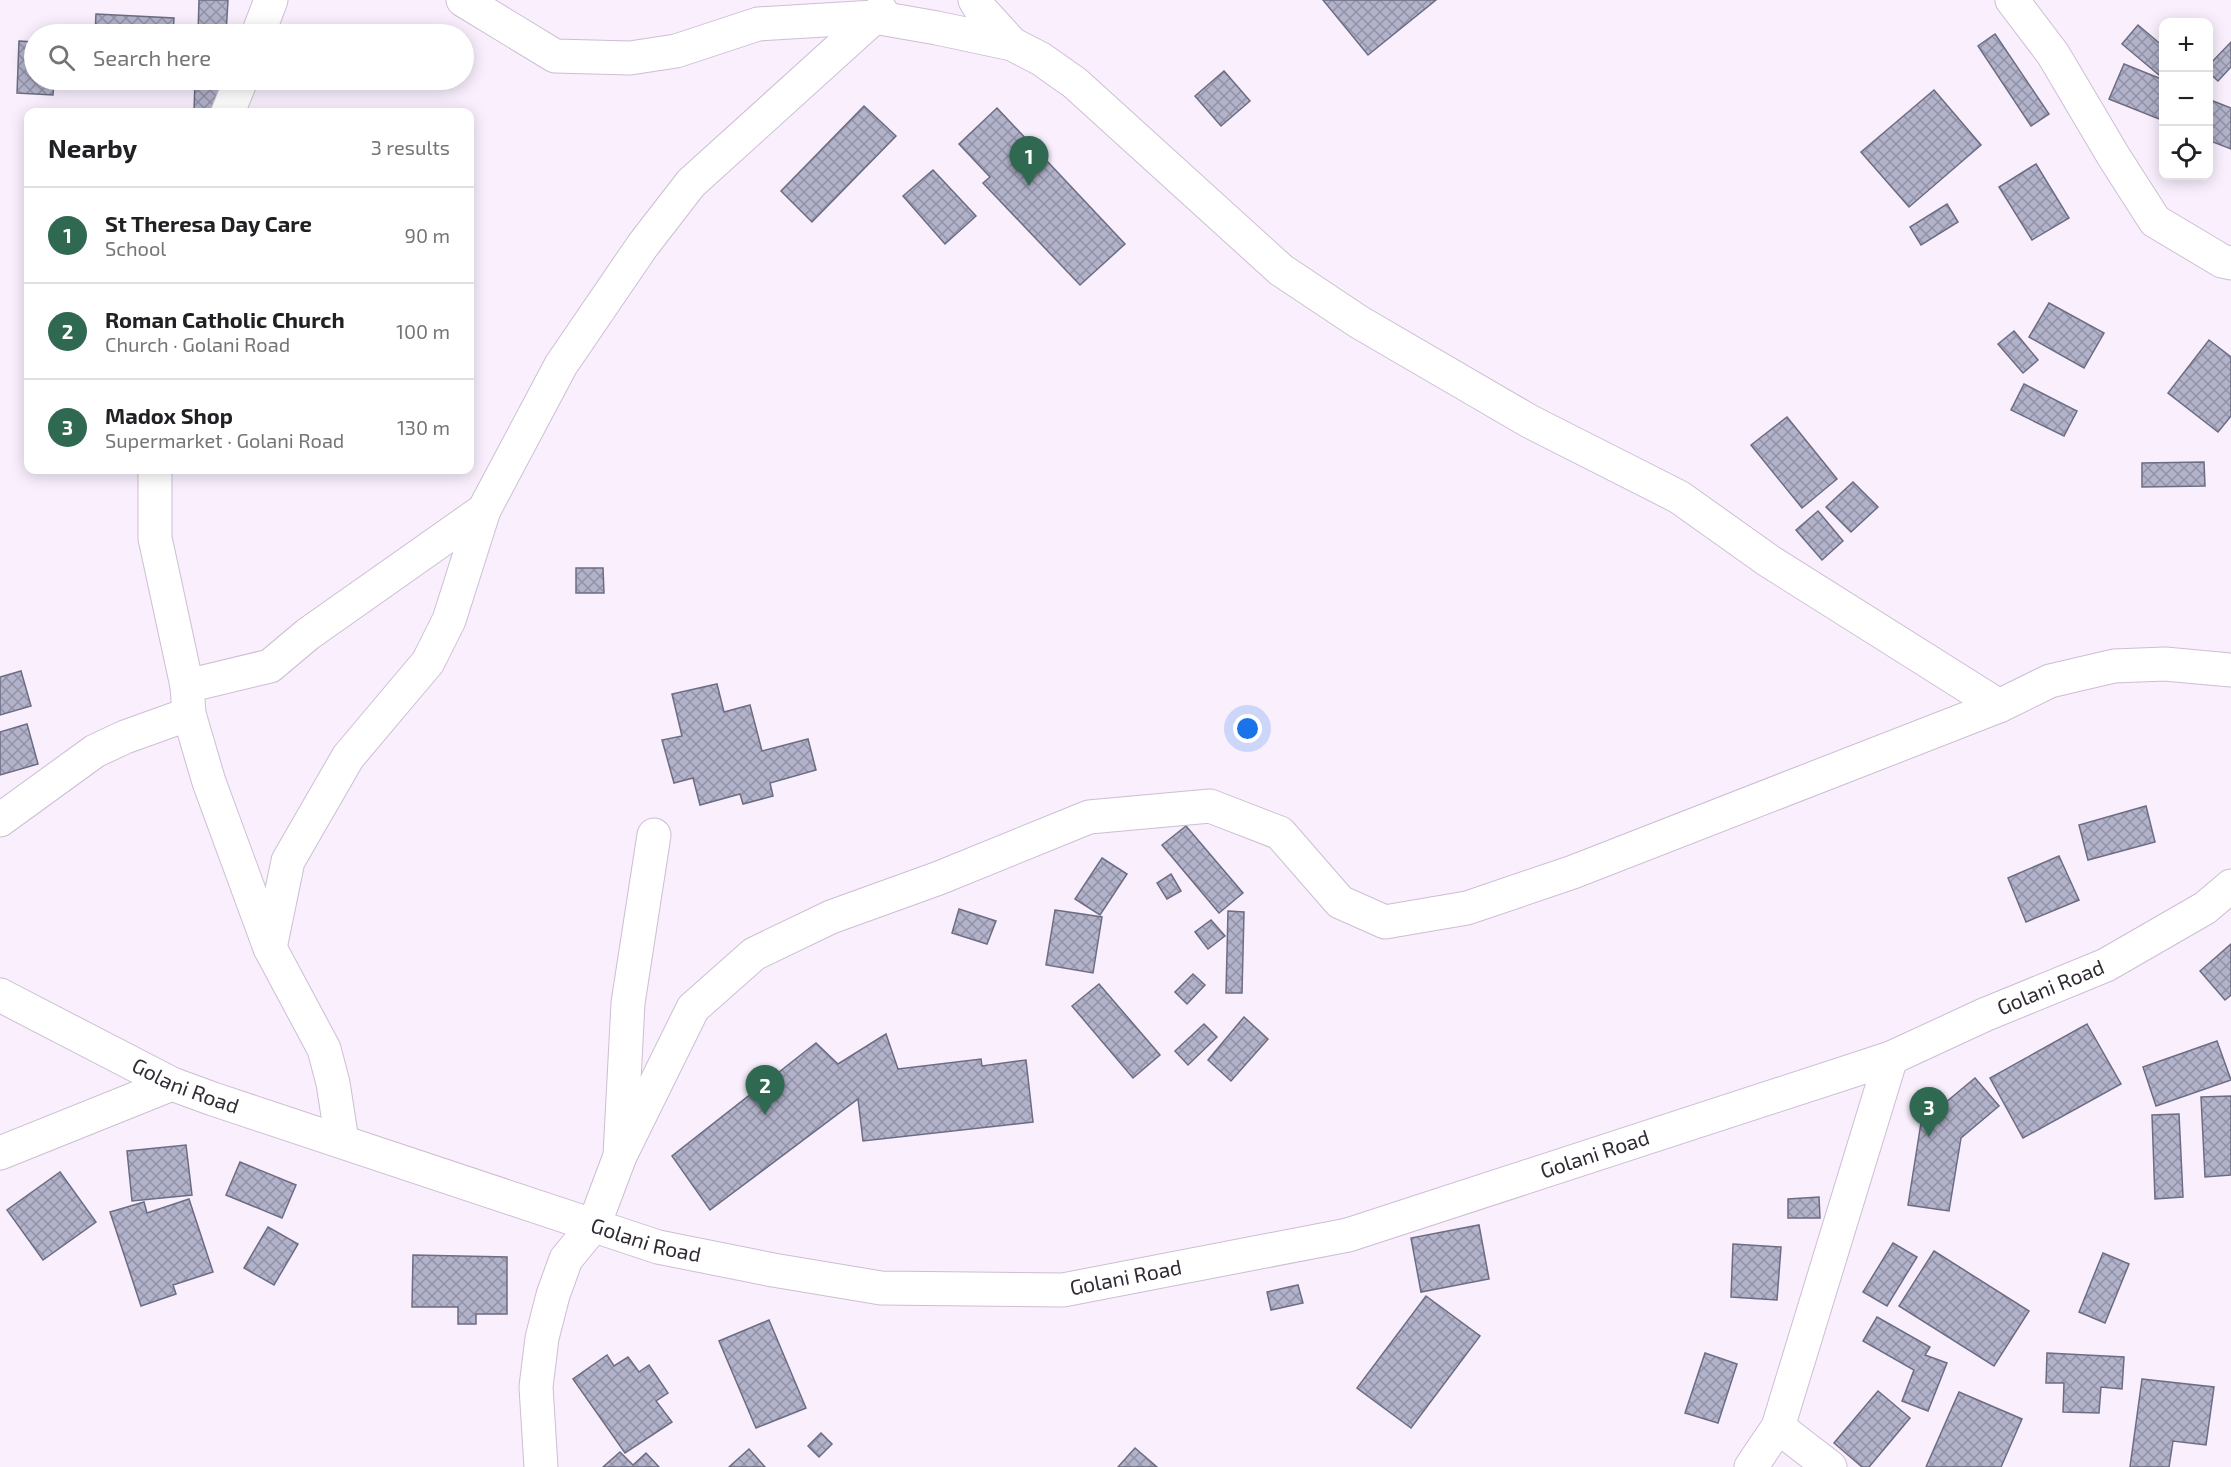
<!DOCTYPE html>
<html lang="en">
<head>
<meta charset="utf-8">
<style>
	:root { --surface:#fff; --page:#f2f2f2; --text:#202124; --muted:#757577; --line:#e0e0e0; --accent:#306952 }
	body { margin:0; font-family:"Exo 2",sans-serif; background:var(--page); color:var(--text) }
	.controls { position:absolute; right:18px; top:18px; display:grid; overflow:hidden; border-radius:12px; box-shadow:0 3px 15px #0003 }
	.controls button { width:54px; height:54px; display:grid; place-items:center; padding:0; border:0; border-bottom:2px solid var(--line); background:var(--surface); color:var(--text); font:30px sans-serif }
	.you { position:absolute; left:1248px; top:729px; width:21px; height:21px; margin:-15px; border:4px solid #fff; border-radius:50%; background:#1a73e8; box-shadow:0 0 0 9px #1a73e833 }
	.badge { display:grid; place-items:center; width:39px; height:39px; border-radius:50%; background:var(--accent); color:#fff; font-size:20px; font-weight:700 }
	.pin { position:absolute; translate:-50% -50px; filter:drop-shadow(0 2px 3px #0008) }
	.pin::after { content:''; position:absolute; top:32px; width:21px; height:18px; background:inherit; clip-path:polygon(0 0,100% 0,50% 100%) }
	.list { margin:0; padding:0; list-style:none }
	h2 { display:flex; justify-content:space-between; align-items:center; height:78px; margin:0; padding:0 24px; font-size:26px }
	h2 small { font-size:20px; font-weight:400; color:var(--muted) }
	.list li { display:grid; grid-template-columns:39px 1fr auto; gap:18px; align-items:center; box-sizing:border-box; height:96px; padding:0 24px; border-top:2px solid var(--line) }
	.list b { display:block; font-size:22px; white-space:nowrap }
	.list p { margin:0; font-size:20px; white-space:nowrap; color:var(--muted) }
	.list em { font-size:20px; font-style:normal; color:var(--muted) }
	.icon { flex:none; width:33px; height:33px; fill:none; stroke:currentColor; stroke-width:2; stroke-linecap:round; stroke-linejoin:round }
	.map { position:relative; flex:none; width:2231px; height:1467px; overflow:hidden }
	.search { position:absolute; background:var(--surface); box-shadow:0 3px 15px #0003; left:24px; top:24px; width:450px; height:66px; display:flex; align-items:center; gap:15px; box-sizing:border-box; padding:0 21px; border-radius:33px; color:var(--muted); font-size:22px }
	.panel { position:absolute; background:var(--surface); box-shadow:0 3px 15px #0003; left:24px; top:108px; width:450px; height:366px; border-radius:12px }
	.map>svg:first-child { display:block }
</style>
</head>
<body>
<div class="map">
<svg width="2231" height="1467" viewBox="0 0 2231 1467">
	<defs>
		<pattern id="building-cross-hatch" width="8" height="8" patternUnits="userSpaceOnUse" patternTransform="scale(1.5)"><rect width="8" height="8" fill="#b2b2cb"/><path d="M0 0l8 8M0 8l8-8" fill="none" stroke="#9191a5"/></pattern>
	</defs>
	<rect width="100%" height="100%" fill="#f9effd"/>
	<g fill="url(#building-cross-hatch)" stroke="#6c6c83" stroke-width="1.5">
		<path d="M 199,0 L 228,0 L 226,34 L 198,34 Z"/>
		<path d="M 1323,0 L 1436,0 L 1368,55 Z"/>
		<path d="M 96,14 L 174,18 L 173,34 L 95,34 Z"/>
		<path d="M 2138,25 L 2164,47 L 2164,69 L 2159,75 L 2122,44 Z"/>
		<path d="M 1995,34 L 2049,114 L 2031,126 L 1978,46 Z"/>
		<path d="M 19,41 L 34,42 L 34,80 L 54,80 L 53,95 L 17,93 Z"/>
		<path d="M 2231,42 L 2231,67 L 2218,81 L 2208,72 L 2208,66 Z"/>
		<path d="M 2124,64 L 2164,80 L 2164,121 L 2109,99 Z"/>
		<path d="M 1224,71 L 1250,101 L 1221,126 L 1195,96 Z"/>
		<path d="M 92,80 L 171,80 L 170,84 Z"/>
		<path d="M 195,80 L 223,80 L 222,112 L 194,112 Z"/>
		<path d="M 1934,90 L 1981,145 L 1909,207 L 1861,152 Z"/>
		<path d="M 2208,99 L 2231,108 L 2231,149 L 2208,140 Z"/>
		<path d="M 864,106 L 896,136 L 812,222 L 781,191 Z"/>
		<path d="M 997,108 L 1125,244 L 1080,285 L 983,183 L 990,177 L 959,144 Z"/>
		<path d="M 2036,164 L 2069,218 L 2032,240 L 1999,187 Z"/>
		<path d="M 933,170 L 976,216 L 945,244 L 903,196 Z"/>
		<path d="M 1947,204 L 1958,222 L 1921,245 L 1910,227 Z"/>
		<path d="M 2049,303 L 2104,333 L 2084,368 L 2029,337 Z"/>
		<path d="M 2014,331 L 2038,360 L 2023,373 L 1998,344 Z"/>
		<path d="M 2209,340 L 2231,357 L 2231,416 L 2218,432 L 2168,393 Z"/>
		<path d="M 2024,384 L 2077,411 L 2064,436 L 2011,410 Z"/>
		<path d="M 1787,417 L 1837,479 L 1802,508 L 1751,445 Z"/>
		<path d="M 2204,462 L 2205,486 L 2142,487 L 2142,463 Z"/>
		<path d="M 1853,482 L 1878,507 L 1851,532 L 1826,507 Z"/>
		<path d="M 1818,511 L 1843,541 L 1822,560 L 1796,530 Z"/>
		<path d="M 576,568 L 603,568 L 604,593 L 576,593 Z"/>
		<path d="M 21,671 L 31,706 L 0,715 L 0,677 Z"/>
		<path d="M 717,684 L 724,712 L 750,705 L 762,751 L 808,739 L 816,770 L 770,783 L 773,796 L 743,804 L 740,794 L 700,805 L 693,778 L 674,783 L 662,740 L 682,736 L 672,694 Z"/>
		<path d="M 27,724 L 38,764 L 0,775 L 0,732 Z"/>
		<path d="M 2146,806 L 2155,842 L 2088,860 L 2079,825 Z"/>
		<path d="M 1186,826 L 1243,893 L 1219,913 L 1162,845 Z"/>
		<path d="M 2059,856 L 2079,900 L 2026,922 L 2008,878 Z"/>
		<path d="M 1102,858 L 1127,874 L 1100,915 L 1075,899 Z"/>
		<path d="M 1171,874 L 1181,891 L 1167,899 L 1157,883 Z"/>
		<path d="M 959,909 L 996,921 L 987,944 L 952,933 Z"/>
		<path d="M 1055,910 L 1102,917 L 1093,973 L 1046,965 Z"/>
		<path d="M 1228,911 L 1244,912 L 1242,993 L 1226,993 Z"/>
		<path d="M 1211,920 L 1225,936 L 1208,949 L 1195,932 Z"/>
		<path d="M 2231,944 L 2231,995 L 2225,1000 L 2200,971 Z"/>
		<path d="M 1193,974 L 1205,985 L 1187,1004 L 1175,992 Z"/>
		<path d="M 1099,984 L 1160,1055 L 1133,1078 L 1072,1006 Z"/>
		<path d="M 1244,1017 L 1268,1039 L 1231,1081 L 1208,1060 Z"/>
		<path d="M 1204,1024 L 1217,1037 L 1188,1065 L 1175,1051 Z"/>
		<path d="M 2087,1024 L 2121,1084 L 2023,1138 L 1990,1078 Z"/>
		<path d="M 886,1034 L 898,1069 L 981,1059 L 982,1066 L 1026,1060 L 1033,1122 L 863,1141 L 858,1099 L 710,1210 L 672,1156 L 816,1043 L 838,1064 Z"/>
		<path d="M 2217,1041 L 2231,1080 L 2156,1106 L 2143,1067 Z"/>
		<path d="M 1975,1078 L 1999,1106 L 1961,1138 L 1949,1211 L 1908,1205 L 1921,1123 Z"/>
		<path d="M 2231,1096 L 2231,1175 L 2205,1177 L 2201,1097 Z"/>
		<path d="M 2179,1114 L 2183,1197 L 2155,1199 L 2152,1115 Z"/>
		<path d="M 186,1145 L 192,1195 L 132,1201 L 127,1151 Z"/>
		<path d="M 240,1162 L 296,1185 L 282,1218 L 226,1195 Z"/>
		<path d="M 60,1172 L 96,1222 L 43,1260 L 7,1210 Z"/>
		<path d="M 1819,1197 L 1820,1218 L 1788,1218 L 1788,1199 Z"/>
		<path d="M 189,1199 L 213,1272 L 173,1285 L 176,1294 L 141,1306 L 110,1212 L 144,1202 L 147,1213 Z"/>
		<path d="M 1479,1225 L 1489,1279 L 1421,1292 L 1411,1238 Z"/>
		<path d="M 268,1227 L 298,1244 L 274,1285 L 244,1268 Z"/>
		<path d="M 1893,1243 L 1917,1257 L 1887,1306 L 1863,1292 Z"/>
		<path d="M 1733,1244 L 1781,1247 L 1777,1300 L 1731,1297 Z"/>
		<path d="M 1934,1251 L 2029,1311 L 1994,1366 L 1899,1306 Z"/>
		<path d="M 2103,1253 L 2129,1264 L 2105,1323 L 2079,1312 Z"/>
		<path d="M 413,1255 L 507,1257 L 507,1314 L 476,1314 L 476,1324 L 458,1324 L 458,1307 L 412,1307 Z"/>
		<path d="M 1298,1285 L 1303,1303 L 1271,1310 L 1267,1292 Z"/>
		<path d="M 1426,1296 L 1480,1336 L 1411,1428 L 1357,1388 Z"/>
		<path d="M 1877,1317 L 1930,1347 L 1925,1355 L 1947,1363 L 1928,1411 L 1902,1401 L 1914,1370 L 1863,1341 Z"/>
		<path d="M 769,1320 L 806,1408 L 756,1428 L 719,1341 Z"/>
		<path d="M 1705,1353 L 1737,1364 L 1718,1423 L 1685,1413 Z"/>
		<path d="M 2047,1353 L 2124,1357 L 2122,1389 L 2101,1387 L 2099,1413 L 2063,1412 L 2064,1383 L 2046,1383 Z"/>
		<path d="M 607,1355 L 614,1366 L 628,1357 L 639,1372 L 649,1365 L 668,1393 L 656,1401 L 672,1422 L 625,1453 L 573,1379 Z"/>
		<path d="M 2142,1379 L 2214,1387 L 2206,1445 L 2173,1441 L 2169,1467 L 2130,1467 Z"/>
		<path d="M 1878,1391 L 1910,1418 L 1869,1467 L 1862,1467 L 1834,1443 Z"/>
		<path d="M 1959,1392 L 2022,1419 L 2001,1467 L 1926,1467 Z"/>
		<path d="M 821,1433 L 832,1444 L 819,1457 L 808,1446 Z"/>
		<path d="M 1135,1448 L 1157,1467 L 1118,1467 Z"/>
		<path d="M 749,1449 L 765,1467 L 729,1467 Z"/>
		<path d="M 620,1452 L 633,1465 L 646,1453 L 659,1467 L 603,1467 Z"/>
	</g>
	<g fill="none" stroke-linecap="round" stroke-linejoin="round">
		<defs>
			<g id="minor">
				<path d="M 463,0 L 555,56 L 630,58 L 676,51 L 758,24 L 874,17 L 937,28 L 1012,44 L 1041,59 L 1075,83 L 1281,270 L 1359,322 L 1529,421 L 1679,497 L 1769,561 L 1999,706"/>
				<path d="M 975,0 L 981,10 L 1012,44"/>
				<path d="M 2012,0 L 2053,54 L 2114,157 L 2155,221 L 2222,261 L 2231,263"/>
				<path d="M 258,34 L 271,0"/>
				<path d="M 228,112 L 241,80"/>
				<path d="M 155,470 L 155,538 L 187,686 L 189,714 L 209,782 L 270,948 L 324,1049 L 333,1083 L 342,1141"/>
				<path d="M 187,686 L 270,666 L 308,634 L 484,510 L 561,365 L 643,245 L 691,183 L 881,11"/>
				<path d="M 0,820 L 95,751 L 125,737 L 189,714"/>
				<path d="M 270,948 L 288,861 L 348,757 L 428,662 L 449,620 L 484,510"/>
				<path id="s1" d="M 0,995 L 172,1084 L 213,1099 L 658,1247 L 773,1270 L 881,1288 L 1063,1290 L 1348,1235 L 1891,1058 L 1984,1015 L 2106,965 L 2205,908 L 2231,886"/>
				<path d="M 0,1153 L 172,1084"/>
				<path d="M 620,1156 L 693,1008 L 754,954 L 831,917 L 939,878 L 1089,817 L 1210,806 L 1280,833 L 1340,902 L 1385,922 L 1467,908 L 1573,872 L 1999,706 L 2050,681 L 2114,666 L 2165,664 L 2231,670"/>
				<path d="M 1778,1427 L 1830,1467"/>
				<path d="M 541,1467 L 536,1387 L 542,1338 L 553,1295 L 566,1259 L 594,1225 L 620,1156 L 628,1003 L 654,835"/>
				<path d="M 1751,1467 L 1778,1427 L 1891,1058"/>
			</g>
		</defs>
		<use href="#minor" stroke="#cdbed4" stroke-width="35"/>
		<use href="#minor" stroke="#fff" stroke-width="33"/>
	</g>
	<g text-anchor="middle" stroke-width="5" stroke-linejoin="round" paint-order="stroke">
		<g font-size="21" fill="#312b33" stroke="#fff">
			<text dy="7" stroke="none"><textPath href="#s1" startOffset="2151">Golani Road</textPath></text>
			<text dy="7" stroke="none"><textPath href="#s1" startOffset="207">Golani Road</textPath></text>
			<text dy="7" stroke="none"><textPath href="#s1" startOffset="1665">Golani Road</textPath></text>
			<text dy="7" stroke="none"><textPath href="#s1" startOffset="693">Golani Road</textPath></text>
			<text dy="7" stroke="none"><textPath href="#s1" startOffset="1179">Golani Road</textPath></text>
		</g>
	</g>
</svg>
<div class="controls">
<button>+</button>
<button>−</button>
<button><svg class="icon" aria-label="locate" viewBox="0 0 24 24"><circle cx="12" cy="12" r="6"/><path d="M12 2v4M12 18v4M2 12h4M18 12h4"/></svg></button>
</div>
<div class="you"></div>
<div class="pin badge" style="left:1029px;top:186px">1</div>
<div class="pin badge" style="left:765px;top:1115px">2</div>
<div class="pin badge" style="left:1929px;top:1137px">3</div>
<div class="search"><svg class="icon" aria-label="search" viewBox="0 0 24 24"><circle cx="10" cy="10" r="6"/><path d="M15 15l6 6"/></svg>Search here</div>
<section class="panel">
<h2>Nearby<small>3 results</small></h2>
<ul class="list">
<li><span class="badge">1</span><div><b>St Theresa Day Care</b><p>School</p></div><em>90 m</em></li>
<li><span class="badge">2</span><div><b>Roman Catholic Church</b><p>Church · Golani Road</p></div><em>100 m</em></li>
<li><span class="badge">3</span><div><b>Madox Shop</b><p>Supermarket · Golani Road</p></div><em>130 m</em></li>
</ul>
</section>
</div>
</body>
</html>
